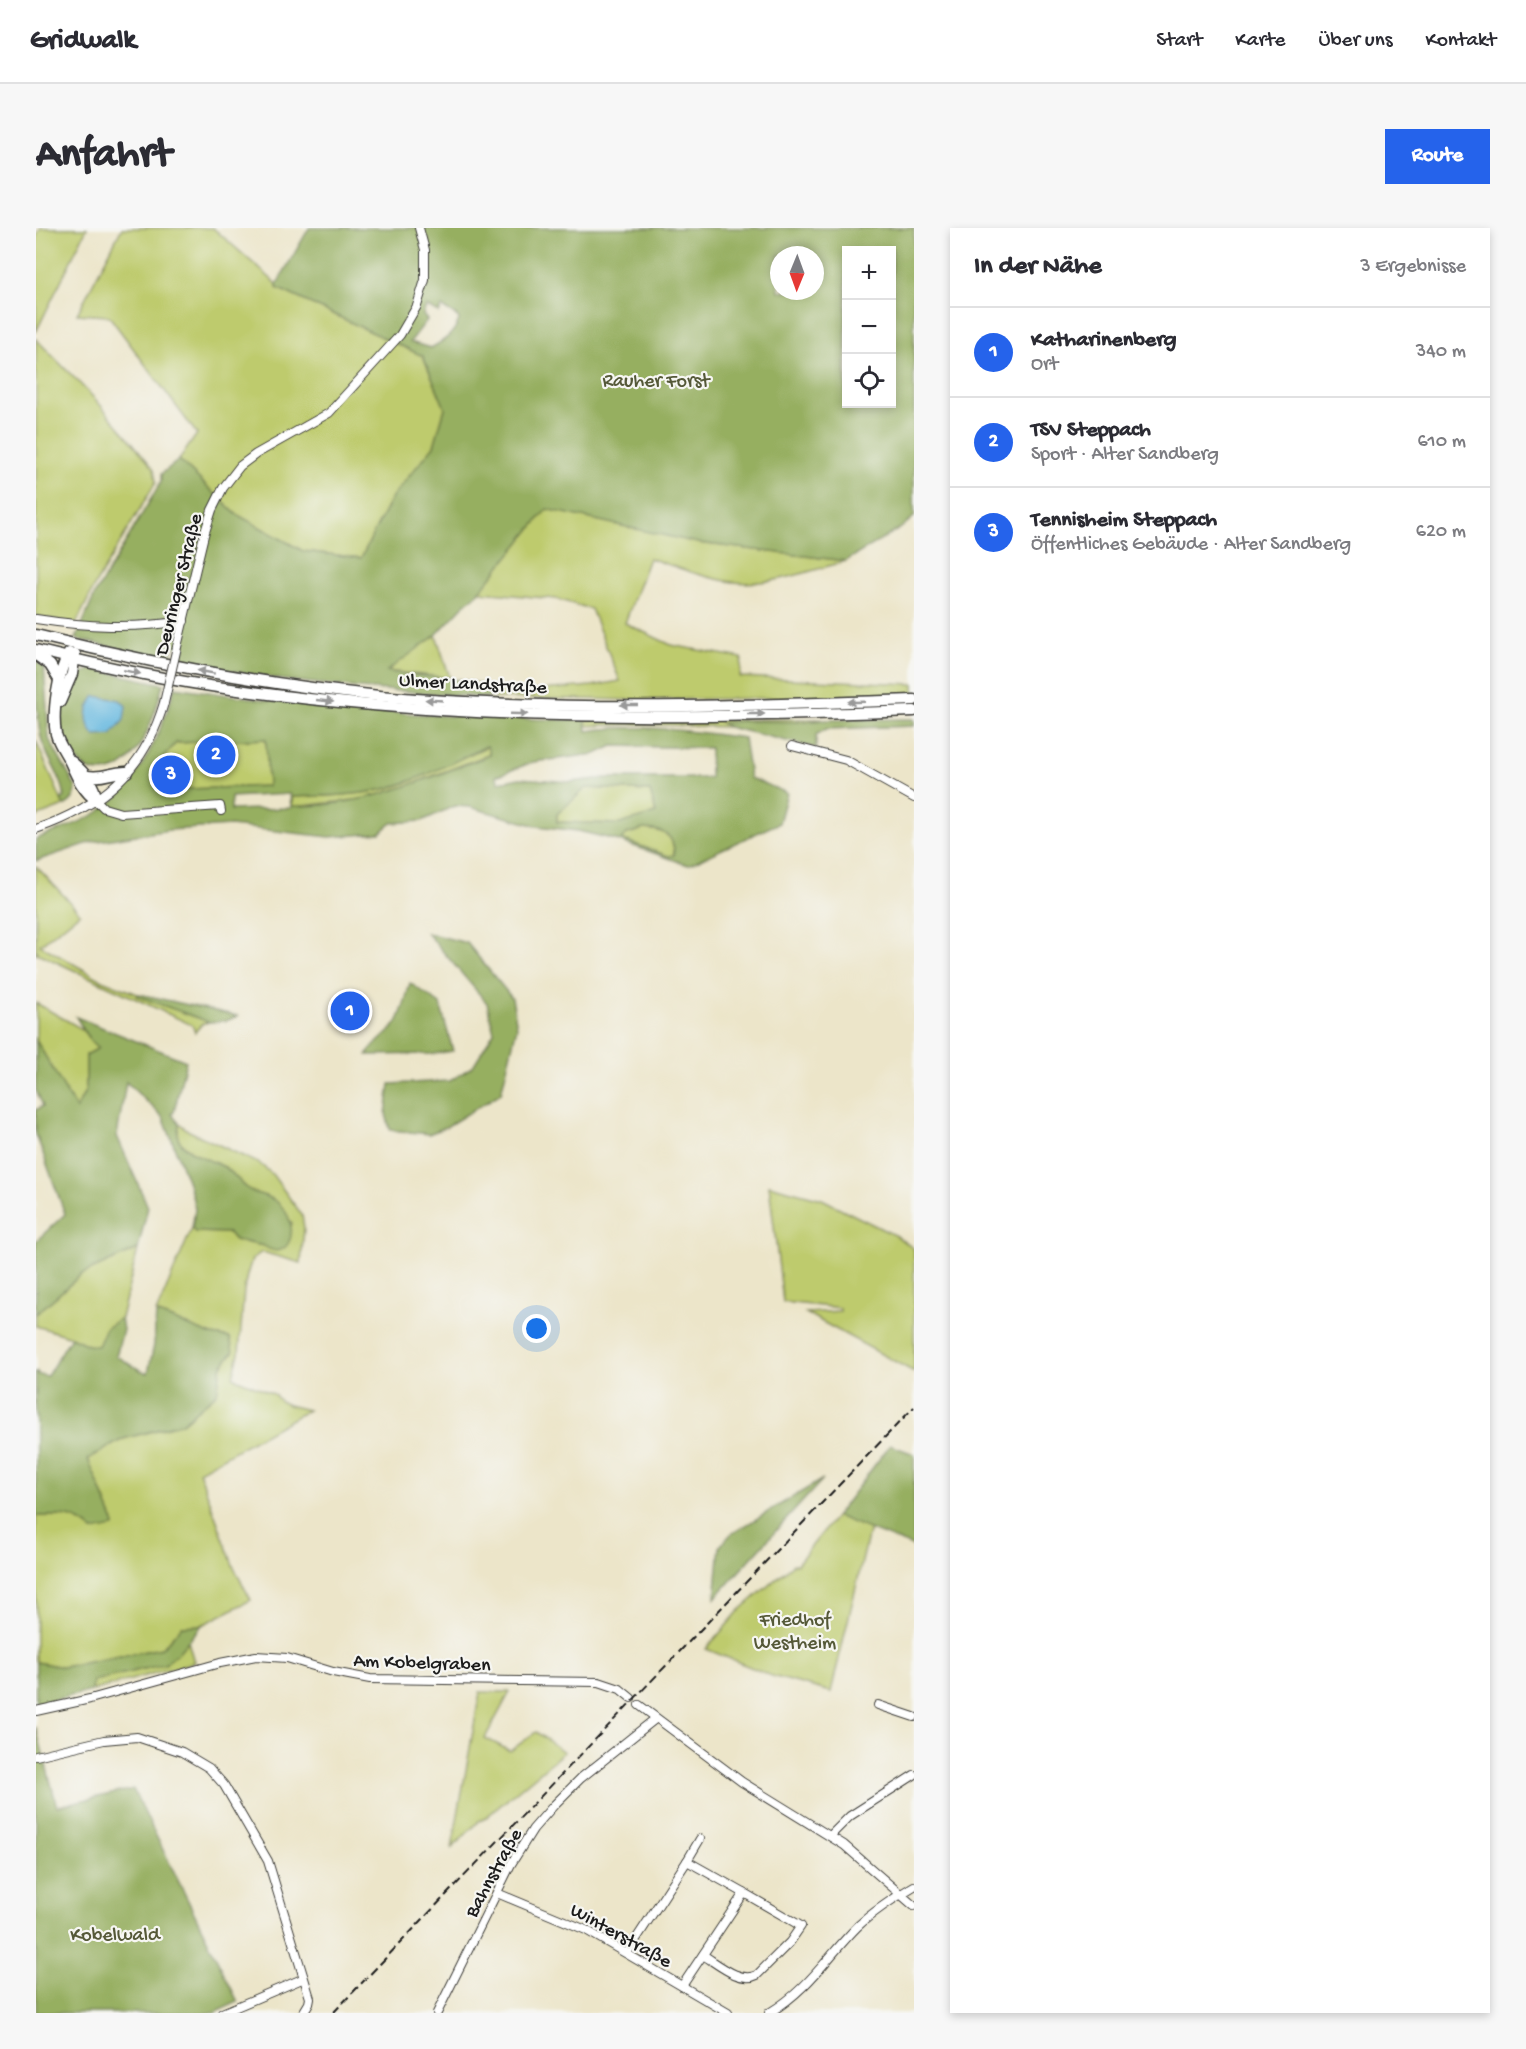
<!DOCTYPE html>
<html lang="de">
<head>
<meta charset="utf-8">
<style>
	:root { --surface:#fff; --page:#f7f7f7; --text:#2b2b33; --muted:#7c7c81; --line:#e1e1e2; --accent:#2563eb }
	body { margin:0; font-family:"Gochi Hand",sans-serif; background:var(--page); color:var(--text) }
	.controls { position:absolute; right:18px; top:18px; display:grid; overflow:hidden; border-radius:0px; box-shadow:0 3px 9px #0003 }
	.controls button { width:54px; height:54px; display:grid; place-items:center; padding:0; border:0; border-bottom:2px solid var(--line); background:var(--surface); color:var(--text); font:30px sans-serif }
	.compass { position:absolute; left:734px; top:18px; width:54px; height:54px; border-radius:50%; background:var(--surface); box-shadow:0 3px 9px #0003; rotate:181deg }
	.you { position:absolute; left:501px; top:1101px; width:21px; height:21px; margin:-15px; border:4px solid #fff; border-radius:50%; background:#1a73e8; box-shadow:0 0 0 9px #1a73e833 }
	.badge { display:grid; place-items:center; width:39px; height:39px; border-radius:50%; background:var(--accent); color:#fff; font-size:20px; font-weight:700 }
	.pin { position:absolute; translate:-50% -50%; border:3px solid #fff; box-shadow:0 2px 6px #0006 }
	.list { margin:0; padding:0; list-style:none }
	h2 { display:flex; justify-content:space-between; align-items:center; height:78px; margin:0; padding:0 24px; font-size:26px }
	h2 small { font-size:20px; font-weight:400; color:var(--muted) }
	.list li { display:grid; grid-template-columns:39px 1fr auto; gap:18px; align-items:center; box-sizing:border-box; height:90px; padding:0 24px; border-top:2px solid var(--line) }
	.list b { display:block; font-size:22px; white-space:nowrap }
	.list p { margin:0; font-size:20px; white-space:nowrap; color:var(--muted) }
	.list em { font-size:20px; font-style:normal; color:var(--muted) }
	.icon { flex:none; width:33px; height:33px; fill:none; stroke:currentColor; stroke-width:2; stroke-linecap:round; stroke-linejoin:round }
	.map { position:relative; flex:none; width:878px; height:1785px; overflow:hidden; border-radius:0px }
	header { display:flex; align-items:center; gap:36px; box-sizing:border-box; height:84px; padding:0 30px; background:var(--surface); border-bottom:2px solid var(--line) }
	header strong { font-size:28px }
	nav { display:flex; gap:33px; margin-inline-start:auto; font-size:21px }
	.intro { display:flex; align-items:center; justify-content:space-between; box-sizing:border-box; height:144px; padding:0 36px }
	h1 { margin:0; font-size:42px }
	.button { padding:15px 27px; border-radius:0px; background:var(--accent); color:#fff; font-size:21px; font-weight:700 }
	main { display:flex; gap:36px; padding:0 36px }
	aside { flex:1; background:var(--surface); border-radius:0px; box-shadow:0 3px 9px #0003 }
	.map>svg:first-child { display:block }
</style>
</head>
<body>
<header>
<strong>Gridwalk</strong>
<nav><a>Start</a><a>Karte</a><a>Über uns</a><a>Kontakt</a></nav>
</header>
<div class="intro"><h1>Anfahrt</h1><a class="button">Route</a></div>
<main>
<div class="map">
<svg width="878" height="1785" viewBox="0 0 878 1785">
	<rect width="100%" height="100%" fill="#f6f6f2"/>
	<filter id="ink" filterUnits="userSpaceOnUse"><feTurbulence type="fractalNoise" baseFrequency=".0167" numOctaves="2"/><feDisplacementMap in="SourceGraphic" scale="12" xChannelSelector="R" yChannelSelector="G"/><feConvolveMatrix kernelMatrix="1 2 1 2 8 2 1 2 1" color-interpolation-filters="sRGB"/></filter>
	<filter id="wash" filterUnits="userSpaceOnUse"><feTurbulence type="fractalNoise" baseFrequency=".008" numOctaves="4" result="noise"/><feDisplacementMap in="SourceGraphic" scale="24" xChannelSelector="R" yChannelSelector="G"/><feGaussianBlur stdDeviation="1.35" result="paint"/><feColorMatrix in="noise" values="0 0 0 0 0 0 0 0 0 0 0 0 0 0 0 0 0 1.4 0 .05"/><feComposite in="paint" operator="in"/></filter>
	<g filter="url(#wash)">
		<rect width="100%" height="100%" fill="#ece5c9"/>
		<g fill="#becb6d" stroke="#6d7444" stroke-width="1.5">
			<path d="M 5,0 L 51,0 L 0,104 L 0,9 Z"/>
			<path d="M 86,0 L 177,0 L 241,56 L 241,60 L 387,128 L 409,180 L 398,218 L 356,269 L 325,330 L 267,323 L 200,286 L 143,232 L 161,206 L 73,88 L 41,86 Z"/>
			<path d="M 0,111 L 60,172 L 92,209 L 118,241 L 120,254 L 60,355 L 40,396 L 0,388 Z"/>
			<path d="M 511,281 L 662,315 L 810,333 C 773,343 736,358 697,354 C 668,350 640,339 613,330 L 589,395 L 635,417 L 706,430 L 704,449 L 878,456 L 878,468 L 606,472 L 458,470 L 446,462 L 423,451 L 480,464 L 556,458 L 584,453 L 555,381 L 520,371 L 443,364 Z"/>
			<path d="M 400,407 L 414,450 L 350,443 Z"/>
			<path d="M 785,491 C 770,499 710,492 686,495 L 692,499 L 600,496 L 550,498 L 550,492 Z"/>
			<path d="M 230,511 L 233,558 L 126,562 L 119,539 L 140,515 Z"/>
			<path d="M 0,513 L 28,578 L 0,589 Z"/>
			<path d="M 452,518 L 454,526 L 355,564 L 335,570 L 256,579 L 256,569 C 285,568 315,568 344,562 C 381,554 417,533 452,518 Z"/>
			<path d="M 550,560 L 615,563 L 620,586 L 584,596 L 521,594 L 521,586 Z"/>
			<path d="M 608,601 C 627,602 639,606 638,628 L 632,628 L 585,611 L 591,606 Z"/>
			<path d="M 0,638 L 44,685 L 4,717 L 66,752 L 173,794 L 166,796 L 159,804 L 156,797 L 1,725 L 2,722 L 0,725 Z"/>
			<path d="M 0,775 L 46,801 L 53,811 L 63,820 L 50,827 L 50,862 L 39,882 L 0,812 Z"/>
			<path d="M 143,895 L 153,903 L 224,936 L 236,946 L 266,987 L 268,1000 L 265,1035 L 226,1024 L 216,1031 L 211,1047 L 208,1062 L 203,1125 L 197,1149 L 238,1166 L 244,1173 L 252,1177 L 272,1182 L 163,1243 L 198,1340 L 215,1372 L 166,1397 L 146,1398 L 126,1420 L 27,1439 L 0,1434 L 0,1288 C 25,1288 38,1285 57,1303 L 78,1294 L 52,1231 L 87,1211 L 146,1195 L 181,1165 L 185,1139 L 197,1124 L 194,1110 L 176,1107 L 120,1085 L 156,1000 L 159,1004 L 193,1005 L 199,1012 L 228,1018 L 256,996 L 241,974 L 213,962 L 189,939 L 163,929 L 144,914 L 141,908 Z"/>
			<path d="M 733,957 L 786,971 L 860,1008 L 878,1021 L 878,1144 L 770,1085 L 804,1083 L 804,1080 L 747,1074 Z"/>
			<path d="M 102,1021 L 85,1090 L 70,1100 L 62,1119 L 52,1117 L 35,1109 L 0,1098 L 0,1086 L 46,1046 Z"/>
			<path d="M 800,1288 L 834,1300 L 795,1464 L 736,1448 L 670,1421 L 702,1384 L 757,1336 L 761,1336 Z"/>
			<path d="M 152,1413 L 158,1434 L 56,1463 L 57,1453 L 129,1436 Z"/>
			<path d="M 444,1464 L 474,1464 L 449,1510 L 474,1523 L 500,1504 L 528,1524 L 448,1591 L 443,1593 L 416,1620 Z"/>
		</g>
		<g fill="#96af60" stroke="#59663e" stroke-width="1.5" fill-rule="evenodd">
			<path d="M 273,0 L 878,0 L 878,289 L 865,300 L 810,333 L 662,315 L 511,281 L 438,370 L 432,373 L 400,407 L 351,443 C 393,452 419,442 458,470 L 323,460 L 248,452 L 145,434 L 148,421 L 137,418 L 133,432 L 40,411 L 59,366 L 125,254 L 125,246 L 143,232 L 200,286 L 267,323 L 325,330 L 356,269 L 398,218 L 409,180 L 387,128 L 241,60 L 241,56 ZM 810,22 L 856,22 L 856,176 L 810,176 ZM 743,27 L 779,27 L 779,63 L 743,63 ZM 390,78 L 403,85 L 406,79 L 422,89 L 423,92 C 417,107 409,112 395,120 L 374,114 L 391,92 L 387,87 Z"/>
			<path d="M 0,434 L 8,437 L 13,511 L 40,560 C 40,569 36,574 28,578 L 25,571 L 28,570 C 30,554 9,529 5,509 C 0,485 0,459 0,434 Z"/>
			<path d="M 57,441 L 127,456 C 120,484 103,544 66,544 C 52,544 44,538 37,526 C 29,514 22,503 24,488 C 26,474 35,459 42,446 Z"/>
			<path d="M 139,459 C 275,481 412,491 550,492 L 551,503 C 602,495 656,503 708,510 L 714,550 L 751,565 L 743,595 L 652,637 L 580,612 L 542,603 L 501,598 L 434,579 L 418,578 L 386,593 L 356,595 L 344,605 L 294,609 L 194,598 L 133,602 L 56,614 L 0,633 L 0,611 C 21,602 45,596 64,583 C 103,557 126,502 139,459 ZM 230,511 L 232,558 L 126,562 L 119,539 L 140,515 ZM 451,518 L 454,527 C 390,551 326,580 256,578 L 256,569 C 285,568 315,568 344,562 C 381,554 417,534 451,518 ZM 577,518 L 674,520 L 674,550 L 570,550 L 534,554 L 484,550 L 463,554 L 460,548 L 497,534 L 560,526 ZM 550,560 L 614,563 L 620,585 L 584,596 L 521,594 L 521,586 ZM 254,566 L 255,580 L 195,582 L 195,569 ZM 608,601 C 627,602 639,606 638,627 L 632,628 L 585,611 L 591,606 Z"/>
			<path d="M 878,491 L 878,498 L 790,501 L 780,507 L 780,520 L 692,499 L 685,495 L 704,493 L 770,494 L 786,492 Z"/>
			<path d="M 391,705 L 431,715 L 476,770 L 481,799 L 465,865 L 410,899 L 393,906 L 354,902 L 350,886 L 354,856 L 414,853 L 437,838 L 458,804 L 451,775 Z"/>
			<path d="M 374,755 L 404,776 L 417,823 L 398,826 L 331,827 C 335,817 352,807 360,796 C 366,787 371,766 374,755 Z"/>
			<path d="M 103,766 L 202,788 L 190,793 L 173,794 L 101,768 Z"/>
			<path d="M 40,789 L 150,833 L 138,884 L 136,886 L 143,895 C 143,899 141,905 142,909 C 146,924 176,932 188,939 C 197,944 203,954 212,961 C 220,967 233,967 241,974 C 268,997 253,1036 228,1018 L 199,1012 L 193,1005 L 159,1004 L 156,1000 L 159,981 L 155,963 L 127,889 L 90,854 L 81,908 L 112,979 L 102,1021 L 46,1046 L 0,1086 L 0,1013 L 29,986 L 0,906 L 0,882 L 7,878 L 0,862 L 0,812 L 40,881 L 50,862 L 50,827 L 63,820 L 53,811 Z"/>
			<path d="M 120,1085 L 176,1107 L 194,1110 L 197,1124 L 185,1139 L 181,1165 L 146,1195 L 87,1211 L 52,1231 L 78,1294 L 78,1299 L 57,1303 C 38,1285 25,1288 0,1288 L 0,1144 L 3,1147 L 11,1148 L 35,1109 L 52,1117 L 62,1118 L 70,1100 L 85,1090 L 87,1102 L 80,1128 L 106,1143 L 112,1145 L 118,1117 Z"/>
			<path d="M 854,1217 L 878,1226 L 878,1319 L 800,1288 Z"/>
			<path d="M 787,1251 L 679,1370 L 684,1318 L 695,1306 Z"/>
			<path d="M 166,1397 L 141,1426 L 129,1436 L 57,1453 L 56,1463 L 0,1476 L 0,1434 L 27,1439 L 126,1420 L 146,1398 Z"/>
			<path d="M 0,1499 L 21,1578 L 97,1561 L 202,1774 L 178,1785 L 0,1785 Z"/>
		</g>
		<path fill="#63b7df" stroke="#406a7e" stroke-width="1.5" d="M 59,468 L 84,472 L 90,478 L 88,492 L 75,507 L 59,508 C 48,496 49,481 59,468 Z"/>
	</g>
	<g filter="url(#ink)">
		<g fill="none" stroke-linecap="round" stroke-linejoin="round">
			<defs>
				<g id="minor">
					<path d="M 0,391 C 51,399 97,401 148,393"/>
					<path d="M 141,419 L 168,307 L 176,282 L 187,260 L 204,238 L 220,226 L 293,185 L 364,107 L 381,78 L 389,52 L 389,22 L 383,0"/>
					<path d="M 756,518 L 810,532 L 878,570"/>
					<path d="M 61,573 L 68,580 L 85,585 L 184,578 L 185,583"/>
					<path d="M 0,601 C 66,578 108,543 128,475"/>
					<path d="M 603,1477 L 706,1554 L 808,1617 L 878,1678"/>
					<path d="M 842,1477 L 878,1489"/>
					<path d="M 0,1483 L 54,1471 L 184,1435 L 220,1428 L 251,1430 L 297,1444 L 334,1451 L 563,1454 L 584,1461 L 595,1470"/>
					<path d="M 0,1528 L 68,1512 L 101,1509 L 146,1524 L 173,1540 L 188,1557 L 232,1633 L 274,1770 L 273,1775 L 267,1785"/>
					<path d="M 794,1608 L 814,1588 L 878,1547"/>
					<path d="M 651,1633 L 664,1611"/>
					<path d="M 461,1665 L 550,1702 L 692,1785"/>
					<path d="M 591,1725 L 651,1633 L 708,1665 L 646,1758"/>
					<path d="M 667,1727 C 682,1736 704,1756 721,1747 L 754,1714 L 765,1698 L 708,1665"/>
					<path d="M 186,1785 L 266,1751"/>
					<path d="M 401,1785 L 475,1636 L 497,1601 L 518,1577 L 545,1550 L 619,1491"/>
					<path d="M 733,1785 C 772,1762 791,1729 822,1698 C 839,1682 858,1670 878,1658"/>
				</g>
				<g id="major">
					<path d="M 0,407 C 113,435 227,456 343,468 C 521,484 700,478 878,472"/>
					<path d="M 0,422 C 65,438 129,452 195,461 C 421,494 651,491 878,483"/>
					<path d="M 33,425 C 22,443 16,485 20,506 C 23,517 30,525 35,536 C 41,550 48,564 61,573"/>
					<path d="M 0,427 L 14,437 L 22,450"/>
					<path d="M 24,474 L 36,446 L 39,426"/>
					<path d="M 36,534 C 49,545 58,555 61,573"/>
					<path d="M 51,548 C 70,551 75,543 91,544"/>
				</g>
			</defs>
			<use href="#minor" stroke="#3b3a36" stroke-width="10"/>
			<use href="#major" stroke="#3b3a36" stroke-width="13"/>
			<use href="#minor" stroke="#fff" stroke-width="8"/>
			<use href="#major" stroke="#fff" stroke-width="10"/>
			<path stroke="#1c1c1c" stroke-width="2" stroke-dasharray="9 4.5" stroke-linecap="butt" d="M 297,1785 L 878,1179"/>
			<defs>
				<path id="minor-bridge" d="M 128,475 L 141,419"/>
			</defs>
			<use href="#minor-bridge" stroke="#3b3a36" stroke-width="10" stroke-linecap="butt"/>
			<use href="#minor-bridge" stroke="#fff" stroke-width="8"/>
		</g>
		<defs><path id="oneway-solid" d="M-6-.8H1V-3.2L6.5 0L1 3.2V.8H-6Z" transform="scale(1.5)"/></defs>
		<g fill="#999">
			<use href="#oneway-solid" transform="translate(96 444) rotate(12)"/>
			<use href="#oneway-solid" transform="translate(170 444) rotate(-170)"/>
			<use href="#oneway-solid" transform="translate(398 472) rotate(-177)"/>
			<use href="#oneway-solid" transform="translate(289 473) rotate(6)"/>
			<use href="#oneway-solid" transform="translate(820 474) rotate(178)"/>
			<use href="#oneway-solid" transform="translate(593 477) rotate(-180)"/>
			<use href="#oneway-solid" transform="translate(483 486) rotate(2)"/>
			<use href="#oneway-solid" transform="translate(720 486)"/>
		</g>
	</g>
	<g text-anchor="middle" stroke-width="4.5" stroke-linejoin="round" paint-order="stroke">
		<g font-size="20" fill="#555938" stroke="#f6f6f2">
			<text x="620" y="158">Rauher Forst</text>
			<text x="759" y="1397">Friedhof<tspan x="759" dy="23">Westheim</tspan></text>
			<text x="79" y="1712">Kobelwald</text>
		</g>
		<g font-size="20" fill="#1c1c1c" stroke="#f6f6f2">
			<text transform="translate(141 356) rotate(-76)" y="7">Deuringer Straße</text>
			<text transform="translate(437 454) rotate(3)" y="7">Ulmer Landstraße</text>
			<text transform="translate(386 1433) rotate(2)" y="7">Am Kobelgraben</text>
			<text transform="translate(456 1644) rotate(-61)" y="7">Bahnstraße</text>
			<text transform="translate(586 1706) rotate(29)" y="7">Winterstraße</text>
		</g>
	</g>
</svg>
<div class="controls">
<button>+</button>
<button>−</button>
<button><svg class="icon" aria-label="locate" viewBox="0 0 24 24"><circle cx="12" cy="12" r="6"/><path d="M12 2v4M12 18v4M2 12h4M18 12h4"/></svg></button>
</div>
<svg class="compass" viewBox="-18 -18 36 36"><path d="M0-13l5 13h-10z" fill="#e53935"/><path d="M0 13l5-13h-10z" fill="#7c7c81"/></svg>
<div class="you"></div>
<div class="pin badge" style="left:314px;top:783px">1</div>
<div class="pin badge" style="left:180px;top:527px">2</div>
<div class="pin badge" style="left:135px;top:547px">3</div>
</div>
<aside>
<h2>In der Nähe<small>3 Ergebnisse</small></h2>
<ul class="list">
<li><span class="badge">1</span><div><b>Katharinenberg</b><p>Ort</p></div><em>340 m</em></li>
<li><span class="badge">2</span><div><b>TSV Steppach</b><p>Sport · Alter Sandberg</p></div><em>610 m</em></li>
<li><span class="badge">3</span><div><b>Tennisheim Steppach</b><p>Öffentliches Gebäude · Alter Sandberg</p></div><em>620 m</em></li>
</ul>
</aside>
</main>
</body>
</html>
